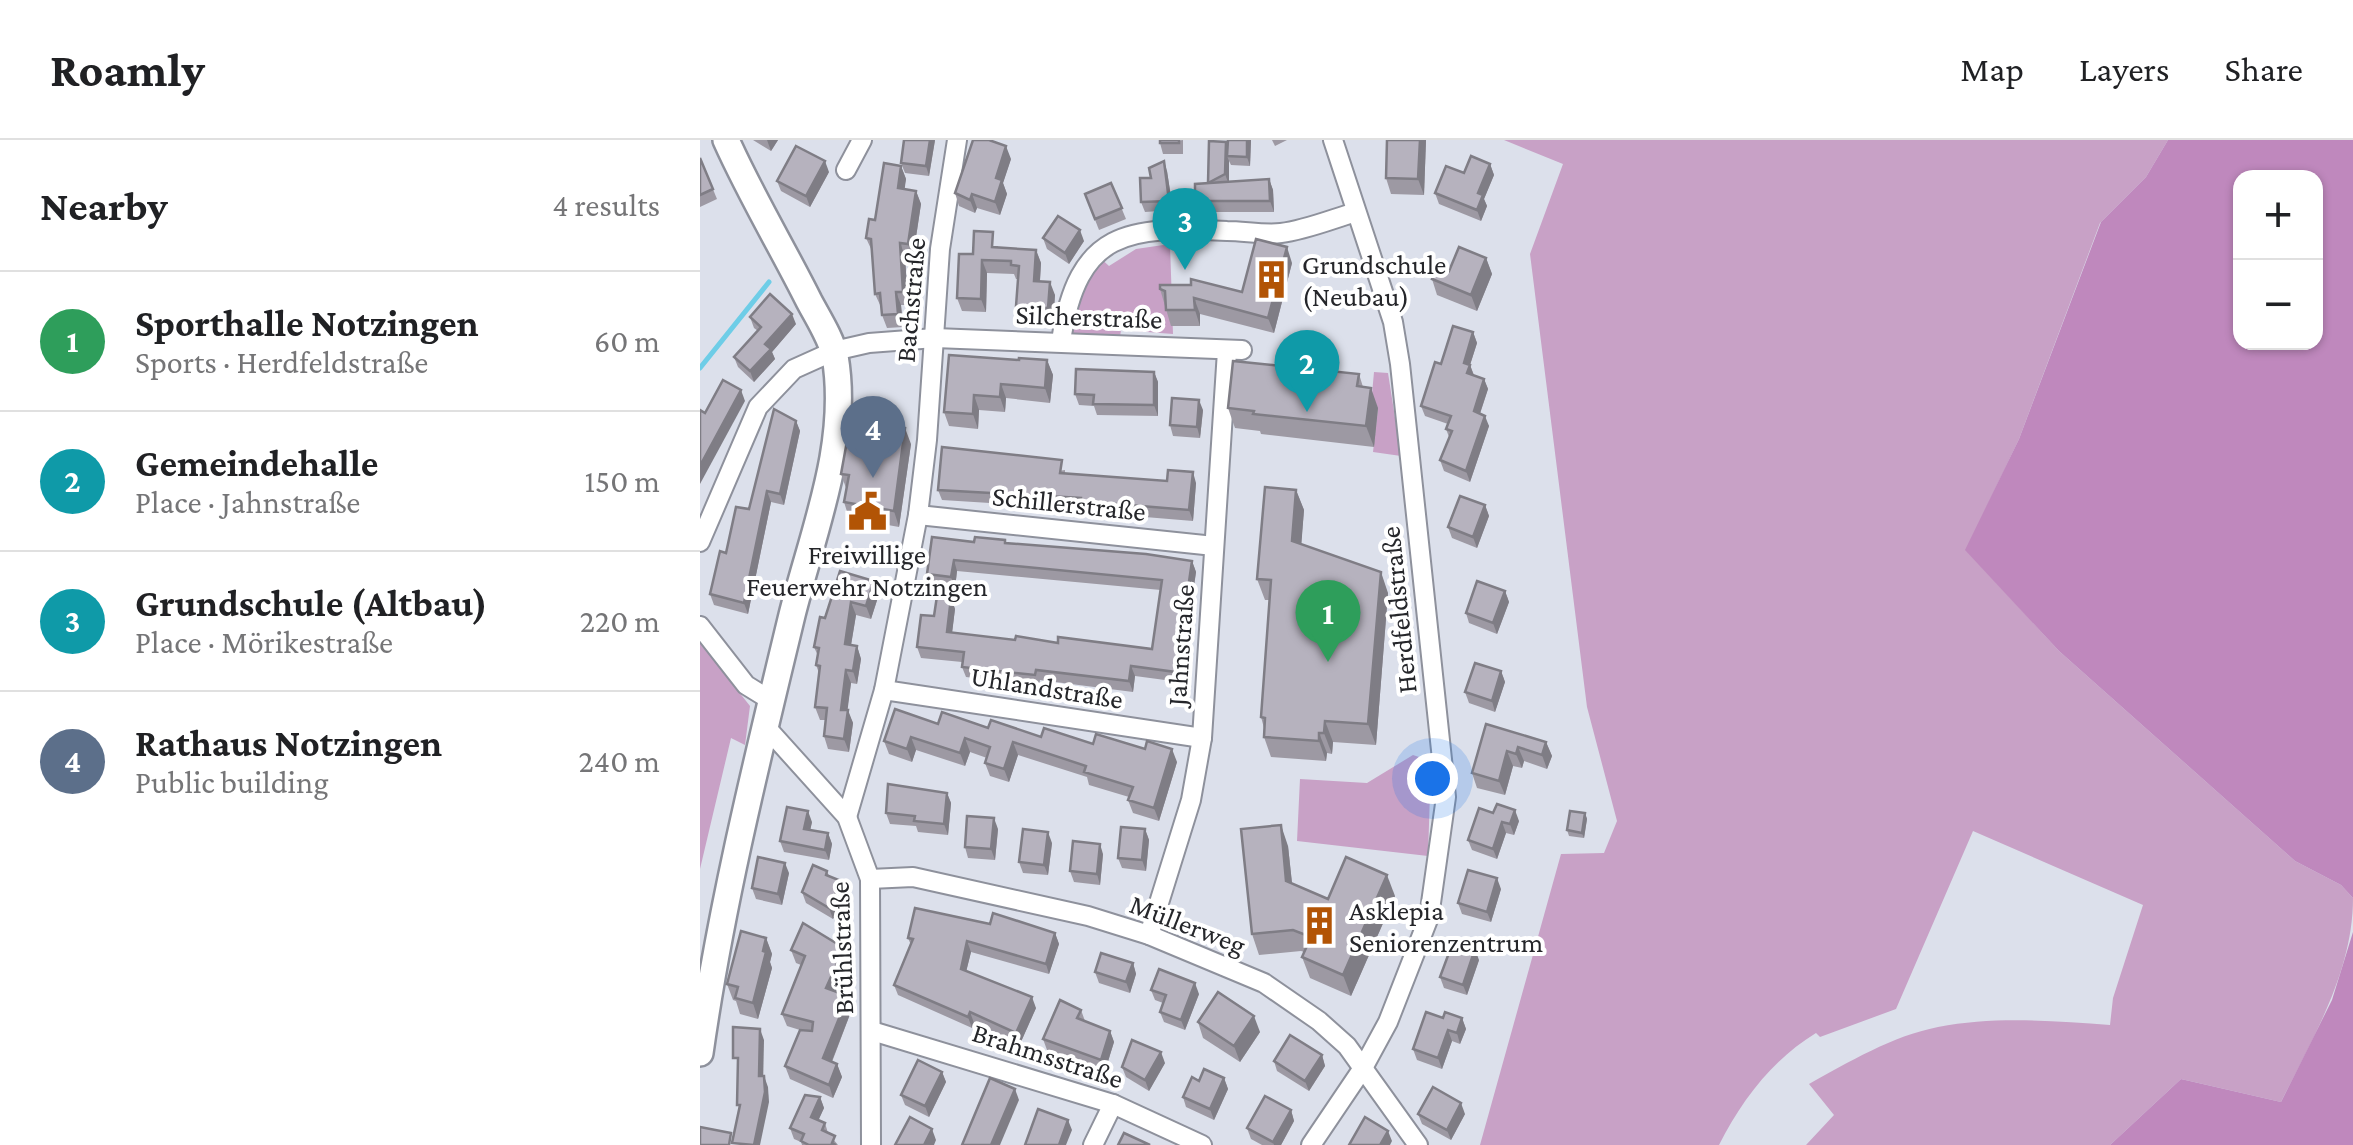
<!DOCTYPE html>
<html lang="en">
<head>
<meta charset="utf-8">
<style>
	:root { --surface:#fff; --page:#f6f6f6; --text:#202124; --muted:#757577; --line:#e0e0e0; --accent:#7c3aed }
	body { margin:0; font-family:"Crimson Pro",serif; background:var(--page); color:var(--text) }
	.controls { position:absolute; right:30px; top:30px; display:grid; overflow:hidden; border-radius:20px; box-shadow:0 2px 8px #0004 }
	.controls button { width:90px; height:90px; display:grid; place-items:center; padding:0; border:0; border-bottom:2px solid var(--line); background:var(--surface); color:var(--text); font:50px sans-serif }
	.you { position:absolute; left:732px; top:638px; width:35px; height:35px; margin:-25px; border:8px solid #fff; border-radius:50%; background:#1a73e8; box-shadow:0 0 0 15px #1a73e833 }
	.badge { display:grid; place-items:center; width:65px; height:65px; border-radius:50%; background:var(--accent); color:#fff; font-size:32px; font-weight:700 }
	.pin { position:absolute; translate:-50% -82px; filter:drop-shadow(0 2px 5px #0008) }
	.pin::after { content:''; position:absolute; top:52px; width:35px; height:30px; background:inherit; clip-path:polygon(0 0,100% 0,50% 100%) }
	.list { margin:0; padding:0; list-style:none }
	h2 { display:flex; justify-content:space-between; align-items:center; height:130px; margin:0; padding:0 40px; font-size:42px }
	h2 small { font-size:32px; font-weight:400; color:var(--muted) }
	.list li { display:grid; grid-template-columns:65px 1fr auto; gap:30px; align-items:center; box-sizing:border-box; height:140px; padding:0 40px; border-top:2px solid var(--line) }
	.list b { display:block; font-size:38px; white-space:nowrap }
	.list p { margin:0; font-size:32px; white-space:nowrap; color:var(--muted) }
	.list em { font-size:32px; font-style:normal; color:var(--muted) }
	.map { position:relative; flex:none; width:1653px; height:1005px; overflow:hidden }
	header { display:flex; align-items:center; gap:60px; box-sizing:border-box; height:140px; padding:0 50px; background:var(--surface); border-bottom:2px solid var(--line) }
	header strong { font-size:48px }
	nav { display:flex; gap:55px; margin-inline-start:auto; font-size:35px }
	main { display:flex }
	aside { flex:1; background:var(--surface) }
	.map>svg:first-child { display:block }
</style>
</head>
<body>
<header>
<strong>Roamly</strong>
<nav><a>Map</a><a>Layers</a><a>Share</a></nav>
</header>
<main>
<aside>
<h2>Nearby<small>4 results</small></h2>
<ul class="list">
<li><span class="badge" style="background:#2e9e5b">1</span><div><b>Sporthalle Notzingen</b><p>Sports · Herdfeldstraße</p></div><em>60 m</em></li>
<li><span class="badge" style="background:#0f9aa8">2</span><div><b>Gemeindehalle</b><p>Place · Jahnstraße</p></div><em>150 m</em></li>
<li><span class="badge" style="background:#0f9aa8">3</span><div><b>Grundschule (Altbau)</b><p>Place · Mörikestraße</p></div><em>220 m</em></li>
<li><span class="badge" style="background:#5c6f8a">4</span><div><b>Rathaus Notzingen</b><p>Public building</p></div><em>240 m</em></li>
</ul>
</aside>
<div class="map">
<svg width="1653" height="1005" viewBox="0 0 1653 1005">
	<rect width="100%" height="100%" fill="#dce0eb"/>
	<g fill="#c8a1c6">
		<path d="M 804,0 L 1468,0 L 1446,37 L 1400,83 L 1319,299 L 1266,410 L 1359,511 L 1595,721 L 1641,745 L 1653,758 C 1653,832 1613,897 1581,962 L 1481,939 L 1410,1005 L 1106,1005 L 1134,975 L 1109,944 C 1149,922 1192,896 1238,887 C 1295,876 1352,881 1410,885 L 1413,858 L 1443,765 L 1273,691 L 1196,869 L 1120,897 L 1116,893 C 1072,920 1042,960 1019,1005 L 780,1005 L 861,714 L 904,713 L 917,681 L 887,567 L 830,114 L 863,24 Z"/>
		<path d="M 470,104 L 473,194 L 421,190 L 419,204 L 361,201 L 397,115 L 409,126 L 436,109 Z"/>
		<path d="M 674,232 L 688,233 L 701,316 L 673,312 L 678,269 L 672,254 Z"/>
		<path d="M 0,503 L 50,566 L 45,605 L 31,598 L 0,729 Z"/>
		<path d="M 713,615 L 731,621 L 728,716 L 597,701 L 600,639 L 667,643 Z"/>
	</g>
	<g fill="#bf88bd" fill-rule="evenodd">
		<path d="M 1468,0 L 1653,0 L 1653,758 L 1641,745 L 1595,721 L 1359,511 L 1265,410 L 1319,299 L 1401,82 L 1446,37 ZM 1540,38 L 1616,38 L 1616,202 L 1540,202 Z"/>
		<path d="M 1653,792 L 1653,1005 L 1410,1005 L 1481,939 L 1581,962 L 1632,860 Z"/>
	</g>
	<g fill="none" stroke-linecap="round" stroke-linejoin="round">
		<path stroke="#6ecde7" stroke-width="5" d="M 0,228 L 69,142"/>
		<defs>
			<g id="street">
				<path d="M 146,30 L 162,0"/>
				<path d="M 361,201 C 378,90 427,86 527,91 C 544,91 564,95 581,93 C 606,90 632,79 656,72"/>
				<path d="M 218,375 L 514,406"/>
				<path d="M 0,402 L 58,267 L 94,229 L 134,211 L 169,203 L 235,198 L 542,210"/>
				<path d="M 0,486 L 46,545 L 72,561"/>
				<path d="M 184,550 L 502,598"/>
				<path d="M 66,587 L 147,677 L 170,739 L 171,1005"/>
				<path d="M 147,677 L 184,550 L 218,375 L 227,300 L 240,109 L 257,0"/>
				<path d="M 170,739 L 213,737 L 388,776 L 449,795 L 564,843 L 619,881 L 647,906 L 718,1005"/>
				<path d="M 449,795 L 491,660 L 502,598 L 527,211"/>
				<path d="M 172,891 L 413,964 L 502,1005"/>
				<path d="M 393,1005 L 413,964"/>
				<path d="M 611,1005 L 663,928 L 688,882 L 729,777 L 746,657 L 700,224 L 693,182 L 633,0"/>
			</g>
			<path id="secondary" d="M 0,913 C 21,765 57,620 92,475 C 113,391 150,304 135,216 C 131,198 118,178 109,161 C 82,107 51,56 26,0"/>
		</defs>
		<use href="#street" stroke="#8e919c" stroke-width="22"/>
		<use href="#secondary" stroke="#8e919c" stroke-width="30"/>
		<use href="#street" stroke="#fff" stroke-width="18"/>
		<use href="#secondary" stroke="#fff" stroke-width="25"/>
	</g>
	<g fill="#9d99a3">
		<path d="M 53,0 L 78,0 L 71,11 Z"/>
		<path d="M 235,0 L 229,36 L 205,33 L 201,23 Z"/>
		<path d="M 483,0 L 483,14 L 463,14 L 460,3 Z"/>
		<path d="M 528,0 L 551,0 L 550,26 L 531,25 L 529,21 L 529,42 L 569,39 L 573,50 L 574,72 L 499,72 L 495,61 L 508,43 L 528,7 Z"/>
		<path d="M 572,0 L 587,0 L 575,6 Z"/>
		<path d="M 687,0 L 726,0 L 724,55 L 691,54 L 686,38 Z"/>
		<path d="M 0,18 L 17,59 L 0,67 Z"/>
		<path d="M 311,19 L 303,43 L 307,54 L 300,75 L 277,68 L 275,73 L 259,66 L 255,53 Z"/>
		<path d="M 790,24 L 794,35 L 784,59 L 787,66 L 781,81 L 739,64 L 735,53 Z"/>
		<path d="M 201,26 L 206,39 L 204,49 L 216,51 L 221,64 L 213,117 L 205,116 L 208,165 L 201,165 L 203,187 L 187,188 L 182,175 L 181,167 L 175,154 L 172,111 L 166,98 Z"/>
		<path d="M 467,31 L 473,70 L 445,72 L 441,62 L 451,38 Z"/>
		<path d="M 129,32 L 110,67 L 81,51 L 77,41 Z"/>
		<path d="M 411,43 L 426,79 L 399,90 L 385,54 Z"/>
		<path d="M 343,98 L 384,101 L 369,124 L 347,109 Z"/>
		<path d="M 298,106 L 298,107 L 336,110 L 341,123 L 340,141 L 355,155 L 353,181 L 321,179 L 316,166 L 318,139 L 316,139 L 314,134 L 287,133 L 286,172 L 262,171 L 257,158 L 273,114 Z"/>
		<path d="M 786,118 L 792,134 L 777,171 L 737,155 L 732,139 L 749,131 Z"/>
		<path d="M 592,123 L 574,193 L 500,174 L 500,186 L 471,186 L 460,149 L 542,152 Z"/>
		<path d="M 50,177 L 96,184 L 72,212 L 75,219 L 54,242 L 38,227 L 34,217 L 58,191 L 54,188 Z"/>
		<path d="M 773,192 L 777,203 L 770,225 L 774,235 L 784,239 L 788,249 L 780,274 L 789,286 L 770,342 L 744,331 L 740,320 L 749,297 L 746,289 L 748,284 L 725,276 L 721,266 L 741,224 Z"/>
		<path d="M 319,220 L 347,220 L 353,235 L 350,263 L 306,258 L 305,272 L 279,270 L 278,289 L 249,286 L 244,272 Z"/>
		<path d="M 454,232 L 458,242 L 458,276 L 397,275 L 394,266 L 379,265 L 375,254 Z"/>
		<path d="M 659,234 L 663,247 L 678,268 L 674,307 L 561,294 L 560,291 L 535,288 L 528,268 Z"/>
		<path d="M 503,270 L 500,298 L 473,296 L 470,285 Z"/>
		<path d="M 96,281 L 100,291 L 84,365 L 71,362 L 48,474 L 14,465 L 10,454 L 26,413 Z"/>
		<path d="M 211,304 L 199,387 L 149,378 L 144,362 L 146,348 L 141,334 Z"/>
		<path d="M 365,330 L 365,333 L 496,343 L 493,381 L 385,372 L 384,369 L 242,360 L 238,350 Z"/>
		<path d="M 596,350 L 604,370 L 601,404 L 688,453 L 676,605 L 633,602 L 632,614 L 627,613 L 626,621 L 571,617 L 564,597 L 564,588 L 561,577 L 569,460 L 565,460 L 557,439 Z"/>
		<path d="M 785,365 L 789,376 L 777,408 L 752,398 L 748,387 Z"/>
		<path d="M 305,400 L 306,403 L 492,421 L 496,432 L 480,542 L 435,536 L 433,552 L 340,540 L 339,546 L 266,537 L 262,527 L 262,522 L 221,518 L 217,507 L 234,476 L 251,458 L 255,469 L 252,492 L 315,500 L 452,509 L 461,450 L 257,431 L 255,448 L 231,445 L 227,434 L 274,402 Z"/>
		<path d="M 174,441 L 179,454 L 171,479 L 156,475 L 151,505 L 157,506 L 161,519 L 157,544 L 151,543 L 147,570 L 153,583 L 149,612 L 128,609 L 124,596 L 126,580 L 120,580 L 115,567 L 119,533 L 116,525 L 118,516 L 114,507 L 125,478 Z"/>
		<path d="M 805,451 L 809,462 L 797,494 L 769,483 L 766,473 Z"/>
		<path d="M 801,531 L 805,542 L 795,572 L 769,563 L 765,552 Z"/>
		<path d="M 238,584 L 288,588 L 341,597 L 393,604 L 477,622 L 459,681 L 433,673 L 428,660 L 429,657 L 389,645 L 387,637 L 318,615 L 309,642 L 290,636 L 285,623 L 287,618 L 270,612 L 265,626 L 216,610 L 212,622 L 189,614 L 184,601 Z"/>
		<path d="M 786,584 L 846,602 L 852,616 L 847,629 L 824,621 L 822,628 L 813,626 L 805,655 L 777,648 L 772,633 Z"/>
		<path d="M 247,653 L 251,663 L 248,695 L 218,692 L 216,686 L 190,684 L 186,673 Z"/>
		<path d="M 779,668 L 819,681 L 814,695 L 806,693 L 797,719 L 772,710 L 768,700 Z"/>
		<path d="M 885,673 L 887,679 L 884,698 L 869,696 L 867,690 Z"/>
		<path d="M 112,682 L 110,690 L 128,693 L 132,704 L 129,720 L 84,712 L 80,701 Z"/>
		<path d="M 298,689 L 295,720 L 268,718 L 265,707 Z"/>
		<path d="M 445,689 L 449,700 L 446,731 L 422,728 L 418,718 Z"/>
		<path d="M 352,703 L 348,735 L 323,733 L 319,722 Z"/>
		<path d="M 588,706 L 592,743 L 628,759 L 695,756 L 651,856 L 610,838 L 602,817 L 604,812 L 601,811 L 559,815 L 552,794 Z"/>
		<path d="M 403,714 L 400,745 L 374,742 L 370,731 Z"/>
		<path d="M 127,731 L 129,736 L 141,741 L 145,752 L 133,779 L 106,763 L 102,752 Z"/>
		<path d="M 89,733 L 82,765 L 56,759 L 52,748 Z"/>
		<path d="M 801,749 L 791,782 L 762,774 L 758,763 Z"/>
		<path d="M 290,784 L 355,793 L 359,804 L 349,834 L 271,812 L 266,832 L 336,868 L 320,904 L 274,883 L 272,888 L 198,855 L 194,845 L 211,805 L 208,798 Z"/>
		<path d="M 66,798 L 72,814 L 70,822 L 72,828 L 58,879 L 40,874 L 36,861 L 33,860 L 27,844 Z"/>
		<path d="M 144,808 L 149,821 L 135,852 L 152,869 L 132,922 L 137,924 L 142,937 L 133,958 L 90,939 L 85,926 L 100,890 L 87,886 L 82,874 L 101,825 L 96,823 L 91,810 Z"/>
		<path d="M 779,820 L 767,855 L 744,848 L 740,837 Z"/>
		<path d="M 433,823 L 436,834 L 430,853 L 399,843 L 395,832 Z"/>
		<path d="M 451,850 L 499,854 L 485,890 L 464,882 L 460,872 L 463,863 L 455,860 Z"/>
		<path d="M 381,870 L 385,881 L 410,891 L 414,902 L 405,931 L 347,910 L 343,899 Z"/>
		<path d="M 743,878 L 762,878 L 766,889 L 760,904 L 752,901 L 742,929 L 717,920 L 713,909 Z"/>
		<path d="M 498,882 L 560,892 L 540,922 L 503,898 Z"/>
		<path d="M 622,915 L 625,926 L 609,951 L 577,931 L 574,921 Z"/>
		<path d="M 465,923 L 449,951 L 426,937 L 422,927 Z"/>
		<path d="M 242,932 L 246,942 L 229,977 L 205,965 L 201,955 Z"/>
		<path d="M 524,938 L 528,949 L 514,980 L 486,967 L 483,957 L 499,941 Z"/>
		<path d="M 120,957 L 124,968 L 118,980 L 125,983 L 128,993 L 138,1005 L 102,1005 L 101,1002 L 94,999 L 90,988 Z"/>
		<path d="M 591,970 L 594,981 L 581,1005 L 562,1005 L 551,999 L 547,988 Z"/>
		<path d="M 718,974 L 765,974 L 751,1000 L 722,984 Z"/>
	</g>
	<g fill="#7f7d85">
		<path d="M 67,0 L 78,0 L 71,11 Z"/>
		<path d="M 230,0 L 235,0 L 229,36 L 226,26 Z"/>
		<path d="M 547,0 L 551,0 L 550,26 L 547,17 Z"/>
		<path d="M 720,0 L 726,0 L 724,55 L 718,39 Z"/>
		<path d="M 526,2 L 530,12 L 527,16 L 529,21 L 529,45 L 525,34 Z"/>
		<path d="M 306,6 L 311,19 L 303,43 L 307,54 L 300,75 L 295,62 L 296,38 Z"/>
		<path d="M 125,21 L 129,32 L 110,67 L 106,56 Z"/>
		<path d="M 464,21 L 467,31 L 473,70 L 469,61 Z"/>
		<path d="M 790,24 L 794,35 L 784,59 L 787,66 L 781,81 L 777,70 L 778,53 Z"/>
		<path d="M 201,26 L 206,39 L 203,61 L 198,48 Z"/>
		<path d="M 569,39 L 573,50 L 574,72 L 570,61 Z"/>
		<path d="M 216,51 L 221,64 L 213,117 L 208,104 Z"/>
		<path d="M 272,54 L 277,68 L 275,73 L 270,60 Z"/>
		<path d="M 380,90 L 384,101 L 369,124 L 365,113 Z"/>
		<path d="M 200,103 L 205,116 L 208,165 L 203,152 Z"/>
		<path d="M 587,107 L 592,123 L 574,193 L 568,178 Z"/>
		<path d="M 336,110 L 341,123 L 339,154 L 334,141 Z"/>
		<path d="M 786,118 L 792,134 L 777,171 L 771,155 Z"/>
		<path d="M 282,120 L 287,133 L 286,172 L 281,159 Z"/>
		<path d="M 350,142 L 355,155 L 353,181 L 348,168 Z"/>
		<path d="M 196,152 L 201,165 L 203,187 L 198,174 Z"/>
		<path d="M 494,158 L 500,174 L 500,186 L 495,170 Z"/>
		<path d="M 92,174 L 96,184 L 72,212 L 75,219 L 54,242 L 50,231 L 65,204 Z"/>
		<path d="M 773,192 L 777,203 L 770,225 L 774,236 L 771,244 L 764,223 Z"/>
		<path d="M 347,220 L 353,235 L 350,263 L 345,248 Z"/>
		<path d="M 454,232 L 458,242 L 458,276 L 454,265 Z"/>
		<path d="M 784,239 L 788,249 L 777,282 L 774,271 Z"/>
		<path d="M 301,244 L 306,258 L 305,272 L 300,257 Z"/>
		<path d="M 671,248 L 678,268 L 674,307 L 666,286 Z"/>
		<path d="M 41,250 L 45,261 L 0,344 L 0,326 Z"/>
		<path d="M 274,255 L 279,270 L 278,289 L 273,274 Z"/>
		<path d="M 499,260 L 503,270 L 500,298 L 497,287 Z"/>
		<path d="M 785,276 L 789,286 L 770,342 L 766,331 Z"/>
		<path d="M 96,281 L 100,291 L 84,365 L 80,354 Z"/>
		<path d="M 205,288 L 211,304 L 199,387 L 194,371 Z"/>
		<path d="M 493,332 L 496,343 L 493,381 L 489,370 Z"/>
		<path d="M 596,350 L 604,370 L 600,422 L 592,401 Z"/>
		<path d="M 67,351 L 71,362 L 48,474 L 44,463 Z"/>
		<path d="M 785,365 L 789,376 L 777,408 L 773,397 Z"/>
		<path d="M 254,420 L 257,431 L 255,448 L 251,437 Z"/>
		<path d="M 492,421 L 496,432 L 480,542 L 476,532 Z"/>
		<path d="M 681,432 L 688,453 L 676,605 L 668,584 Z"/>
		<path d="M 174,441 L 179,454 L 171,479 L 166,466 Z"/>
		<path d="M 805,451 L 809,462 L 797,494 L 793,483 Z"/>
		<path d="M 251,458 L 255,469 L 251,502 L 247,492 Z"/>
		<path d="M 151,462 L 156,475 L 149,517 L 145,504 Z"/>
		<path d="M 157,506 L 161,519 L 157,544 L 153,531 Z"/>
		<path d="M 431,526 L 435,536 L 433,552 L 429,541 Z"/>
		<path d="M 146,530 L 151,543 L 146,582 L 141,570 Z"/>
		<path d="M 801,531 L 805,542 L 795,572 L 792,561 Z"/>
		<path d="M 148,570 L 153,583 L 149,612 L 144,599 Z"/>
		<path d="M 625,581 L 633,602 L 632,614 L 624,593 Z"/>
		<path d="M 619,593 L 627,613 L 626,621 L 619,601 Z"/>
		<path d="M 211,597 L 216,610 L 212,622 L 207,609 Z"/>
		<path d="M 265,598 L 270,612 L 265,626 L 260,613 Z"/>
		<path d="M 313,602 L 318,615 L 309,642 L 304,629 Z"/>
		<path d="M 846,602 L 852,616 L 847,629 L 842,615 Z"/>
		<path d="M 818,607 L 824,621 L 822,628 L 816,614 Z"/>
		<path d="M 472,609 L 477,622 L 459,681 L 454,668 Z"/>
		<path d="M 807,611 L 813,626 L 805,655 L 799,641 Z"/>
		<path d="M 247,653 L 251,663 L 248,695 L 244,684 Z"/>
		<path d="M 815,670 L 819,681 L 814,695 L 810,684 Z"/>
		<path d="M 108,671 L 112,682 L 108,700 L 104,689 Z"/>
		<path d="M 885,673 L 887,679 L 884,698 L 882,693 Z"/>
		<path d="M 294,678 L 298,689 L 295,720 L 291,709 Z"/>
		<path d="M 802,682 L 806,693 L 797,719 L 793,709 Z"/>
		<path d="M 581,685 L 588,706 L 594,762 L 586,741 Z"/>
		<path d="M 445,689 L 449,700 L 446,731 L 442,720 Z"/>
		<path d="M 348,692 L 352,703 L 348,735 L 344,725 Z"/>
		<path d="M 128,693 L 132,704 L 129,720 L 125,710 Z"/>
		<path d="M 400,704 L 403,714 L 400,745 L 397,734 Z"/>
		<path d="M 85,723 L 89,733 L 82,765 L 78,754 Z"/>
		<path d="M 687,735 L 695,756 L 651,856 L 643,835 Z"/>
		<path d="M 797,738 L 801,749 L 791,782 L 787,772 Z"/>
		<path d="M 141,741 L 145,752 L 133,779 L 129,768 Z"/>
		<path d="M 355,793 L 359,804 L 349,834 L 346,824 Z"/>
		<path d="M 66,798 L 72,814 L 70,822 L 72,828 L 58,879 L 53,863 Z"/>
		<path d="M 267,801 L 271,812 L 264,840 L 261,829 Z"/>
		<path d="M 144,808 L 149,821 L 131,861 L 126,848 Z"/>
		<path d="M 775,809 L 779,820 L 767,855 L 763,845 Z"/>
		<path d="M 433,823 L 436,834 L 430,853 L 426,842 Z"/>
		<path d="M 495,843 L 499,854 L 485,890 L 481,880 Z"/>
		<path d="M 148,856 L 152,869 L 128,931 L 123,918 Z"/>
		<path d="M 332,857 L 336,868 L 320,904 L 316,893 Z"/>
		<path d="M 270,872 L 274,883 L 272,888 L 268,877 Z"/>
		<path d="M 554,876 L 560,892 L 540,922 L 534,906 Z"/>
		<path d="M 762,878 L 766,889 L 760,904 L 757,893 Z"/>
		<path d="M 60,889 L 64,900 L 63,946 L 59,936 Z"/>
		<path d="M 748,890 L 752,901 L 742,929 L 738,918 Z"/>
		<path d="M 410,891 L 414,902 L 405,931 L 401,920 Z"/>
		<path d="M 461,912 L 465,923 L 449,951 L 445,940 Z"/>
		<path d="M 622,915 L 625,926 L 609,951 L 605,941 Z"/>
		<path d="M 137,924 L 142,937 L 133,958 L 129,945 Z"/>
		<path d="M 242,932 L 246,942 L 229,977 L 225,966 Z"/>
		<path d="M 64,936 L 68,947 L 69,962 L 60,1005 L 54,1005 Z"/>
		<path d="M 524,938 L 528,949 L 514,980 L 510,969 Z"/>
		<path d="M 315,949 L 319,960 L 300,1005 L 291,1005 Z"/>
		<path d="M 120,957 L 124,968 L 115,988 L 111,977 Z"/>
		<path d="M 761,963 L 765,974 L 751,1000 L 747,990 Z"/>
		<path d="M 591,970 L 594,981 L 581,1005 L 574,1005 L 573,1002 Z"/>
		<path d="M 368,980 L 372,990 L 366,1005 L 359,1005 Z"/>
		<path d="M 232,989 L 236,1000 L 234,1005 L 224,1005 Z"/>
		<path d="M 688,991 L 692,1001 L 690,1005 L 680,1005 Z"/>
	</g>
	<g fill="#b6b2be" stroke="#7f7d85" stroke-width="2.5">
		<path d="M 204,0 L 230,0 L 226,26 L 201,23 Z"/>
		<path d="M 273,0 L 289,0 L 306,6 L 296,38 L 302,40 L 295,62 L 272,54 L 270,60 L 255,53 Z"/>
		<rect x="460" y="0" width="19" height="3"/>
		<path d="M 528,0 L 547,0 L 547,17 L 527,16 Z"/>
		<path d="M 687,0 L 720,0 L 718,39 L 686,38 Z"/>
		<path d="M 509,1 L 526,2 L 525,34 L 508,43 Z"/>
		<path d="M 96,6 L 125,21 L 106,56 L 77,41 Z"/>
		<path d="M 771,16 L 790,24 L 778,53 L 783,55 L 777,70 L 735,53 L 746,26 L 764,33 Z"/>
		<path d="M 0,18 L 13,49 L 0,55 Z"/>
		<path d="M 464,21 L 469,61 L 441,62 L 440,38 L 451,38 L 449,28 Z"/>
		<path d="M 184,23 L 201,26 L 198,48 L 216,51 L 208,104 L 200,103 L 203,152 L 196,152 L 198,174 L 182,175 L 180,153 L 175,154 L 171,99 L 166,98 L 169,79 L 175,80 Z"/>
		<path d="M 569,39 L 570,61 L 495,61 L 495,44 Z"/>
		<path d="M 411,43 L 422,68 L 395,79 L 385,54 Z"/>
		<path d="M 358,76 L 380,90 L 365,113 L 343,98 Z"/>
		<path d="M 274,91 L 293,92 L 292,107 L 336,110 L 334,141 L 350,142 L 348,168 L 316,166 L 319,126 L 311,125 L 311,121 L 282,120 L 281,159 L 257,158 L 259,114 L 273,114 Z"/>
		<path d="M 556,99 L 587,107 L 568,178 L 494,158 L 495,170 L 466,170 L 465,151 L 460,149 L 460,145 L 491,145 L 491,139 L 542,152 Z"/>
		<path d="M 759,107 L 786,118 L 771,155 L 732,139 L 737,126 L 749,131 Z"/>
		<path d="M 70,154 L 92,174 L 65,204 L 71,209 L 50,231 L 34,217 L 61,187 L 50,177 Z"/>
		<path d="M 753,186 L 773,192 L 764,223 L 770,225 L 767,233 L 784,239 L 774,271 L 785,276 L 766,331 L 740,320 L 752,291 L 746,289 L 751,276 L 721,266 L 735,222 L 741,224 Z"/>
		<path d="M 249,215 L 319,220 L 319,218 L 347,220 L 345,248 L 301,244 L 300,257 L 274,255 L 273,274 L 244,272 Z"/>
		<path d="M 533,221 L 659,234 L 657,246 L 671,248 L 666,286 L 553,274 L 554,271 L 528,268 Z"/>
		<path d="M 376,229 L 454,232 L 454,265 L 393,264 L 394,255 L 375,254 Z"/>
		<path d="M 23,240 L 41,250 L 0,326 L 0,270 L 5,273 Z"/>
		<path d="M 472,258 L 499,260 L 497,287 L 470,285 Z"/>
		<path d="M 74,269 L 96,281 L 80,354 L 67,351 L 44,463 L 10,454 L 20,411 L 26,413 L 36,367 L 49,369 Z"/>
		<path d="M 182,284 L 205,288 L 194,371 L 144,362 L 149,335 L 141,334 L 149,290 L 180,296 Z"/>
		<path d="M 242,307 L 362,320 L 360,333 L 467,341 L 468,330 L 493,332 L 489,370 L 381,361 L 381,358 L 238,350 Z"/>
		<path d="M 565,347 L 596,350 L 592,401 L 681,432 L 668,584 L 625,581 L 624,593 L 619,593 L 619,601 L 564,597 L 565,578 L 561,577 L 571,440 L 557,439 Z"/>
		<path d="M 760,356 L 785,365 L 773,397 L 748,387 Z"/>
		<path d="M 232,397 L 274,402 L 275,397 L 305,400 L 305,403 L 446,414 L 492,421 L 476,532 L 431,526 L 429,541 L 336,530 L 335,535 L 262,527 L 264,512 L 217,507 L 221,475 L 234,476 L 237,456 L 251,458 L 247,492 L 315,500 L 316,496 L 358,503 L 358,497 L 452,509 L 462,440 L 254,420 L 251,437 L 227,434 Z"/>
		<path d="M 140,431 L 174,441 L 166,466 L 151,462 L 145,504 L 157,506 L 153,531 L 146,530 L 141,570 L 148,570 L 144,599 L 124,596 L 127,568 L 115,567 L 120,526 L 116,525 L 119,508 L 114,507 L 120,477 L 125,478 Z"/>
		<path d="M 777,441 L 805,451 L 793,483 L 766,473 Z"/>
		<path d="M 775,523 L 801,531 L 792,561 L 765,552 Z"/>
		<path d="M 195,569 L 238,584 L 242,572 L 288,588 L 291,580 L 341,597 L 344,588 L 393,604 L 396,594 L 445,609 L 447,601 L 472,609 L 454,668 L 428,660 L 433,647 L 384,632 L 386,626 L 313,602 L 304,629 L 285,623 L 290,607 L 265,598 L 260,613 L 211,597 L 207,609 L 184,601 Z"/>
		<path d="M 786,584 L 846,602 L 842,615 L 818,607 L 816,614 L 807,611 L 799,641 L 772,633 Z"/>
		<path d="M 188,644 L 247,653 L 244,684 L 214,681 L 215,676 L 186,673 Z"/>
		<path d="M 797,664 L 815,670 L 810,684 L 802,682 L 793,709 L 768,700 L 779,668 L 793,673 Z"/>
		<path d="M 87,667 L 108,671 L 104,689 L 128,693 L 125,710 L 80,701 Z"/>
		<path d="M 870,671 L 885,673 L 882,693 L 867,690 Z"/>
		<path d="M 267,676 L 294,678 L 291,709 L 265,707 Z"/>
		<path d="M 581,685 L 586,741 L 628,759 L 646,717 L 687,735 L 643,835 L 602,817 L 611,797 L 593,790 L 552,794 L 541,689 Z"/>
		<path d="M 421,687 L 445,689 L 442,720 L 418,718 Z"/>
		<path d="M 323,689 L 348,692 L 344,725 L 319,722 Z"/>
		<path d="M 373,701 L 400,704 L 397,734 L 370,731 Z"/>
		<path d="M 58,717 L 85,723 L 78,754 L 52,748 Z"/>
		<path d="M 113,725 L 127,731 L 126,735 L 141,741 L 129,768 L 102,752 Z"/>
		<path d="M 768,730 L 797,738 L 787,772 L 758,763 Z"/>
		<path d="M 215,768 L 290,784 L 293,773 L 355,793 L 346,824 L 267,801 L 261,829 L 332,857 L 316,893 L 270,872 L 268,877 L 194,845 L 213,799 L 208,798 Z"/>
		<path d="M 103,783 L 144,808 L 126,848 L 148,856 L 123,918 L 137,924 L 129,945 L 85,926 L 100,890 L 112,891 L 113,882 L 82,874 L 105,816 L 91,810 Z"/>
		<path d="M 41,791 L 66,798 L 63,811 L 66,812 L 53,863 L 35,858 L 38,847 L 27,844 Z"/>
		<path d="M 753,802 L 775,809 L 763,845 L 740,837 Z"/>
		<path d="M 401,813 L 433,823 L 426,842 L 395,832 Z"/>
		<path d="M 459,829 L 495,843 L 481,880 L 460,872 L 466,855 L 451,850 Z"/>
		<path d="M 518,852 L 554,876 L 534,906 L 498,882 Z"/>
		<path d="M 360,860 L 381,870 L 377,878 L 410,891 L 401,920 L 343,899 Z"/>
		<path d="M 726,872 L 743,878 L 745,872 L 762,878 L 757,893 L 748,890 L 738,918 L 713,909 Z"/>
		<path d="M 33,887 L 60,889 L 59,936 L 64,936 L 65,952 L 54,1005 L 32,1003 L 40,965 L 37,965 L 38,918 L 33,918 Z"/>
		<path d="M 590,895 L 622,915 L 605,941 L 574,921 Z"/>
		<path d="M 432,900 L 461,912 L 445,940 L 422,927 Z"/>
		<path d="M 218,920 L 242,932 L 225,966 L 201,955 Z"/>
		<path d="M 504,929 L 524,938 L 510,969 L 483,957 L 492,937 L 499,941 Z"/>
		<path d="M 290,938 L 315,949 L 291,1005 L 262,1005 Z"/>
		<path d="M 733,947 L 761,963 L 747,990 L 718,974 Z"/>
		<path d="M 105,955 L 120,957 L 111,977 L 125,983 L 122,990 L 135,996 L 132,1003 L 136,1005 L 109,1005 L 101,1001 L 104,994 L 90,988 Z"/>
		<path d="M 565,956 L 591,970 L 573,1002 L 547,988 Z"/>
		<path d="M 338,969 L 368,980 L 359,1005 L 325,1005 Z"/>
		<path d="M 210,977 L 232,989 L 224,1005 L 195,1005 Z"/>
		<path d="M 665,977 L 688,991 L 680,1005 L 649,1005 Z"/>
		<path d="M 0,987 L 31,993 L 29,1005 L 0,1005 Z"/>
		<path d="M 424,993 L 450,1005 L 418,1005 Z"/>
	</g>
	<defs>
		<symbol id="building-bare" viewBox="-9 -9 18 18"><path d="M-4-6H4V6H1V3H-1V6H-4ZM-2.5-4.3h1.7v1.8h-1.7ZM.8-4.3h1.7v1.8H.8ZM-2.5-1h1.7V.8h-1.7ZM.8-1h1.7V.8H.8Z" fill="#b25405" stroke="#fff" stroke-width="2.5" paint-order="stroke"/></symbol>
		<symbol id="civic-bare" viewBox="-9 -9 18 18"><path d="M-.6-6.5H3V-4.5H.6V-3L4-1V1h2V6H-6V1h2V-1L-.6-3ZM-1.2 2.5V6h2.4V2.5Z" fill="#b25405" stroke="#fff" stroke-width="2.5" paint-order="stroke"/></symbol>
	</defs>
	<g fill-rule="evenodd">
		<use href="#building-bare" x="544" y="112" width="55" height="55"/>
		<use href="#civic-bare" x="140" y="344" width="55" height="55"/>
		<use href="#building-bare" x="592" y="758" width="55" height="55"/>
	</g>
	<g text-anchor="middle" stroke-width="8" stroke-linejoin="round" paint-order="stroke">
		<g font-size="28" fill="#25262a" stroke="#fff" text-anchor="start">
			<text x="602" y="134">Grundschule<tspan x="602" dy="32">(Neubau)</tspan></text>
			<text x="167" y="424" text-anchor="middle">Freiwillige<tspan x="167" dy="32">Feuerwehr Notzingen</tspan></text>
			<text x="649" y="780">Asklepia<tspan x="649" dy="32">Seniorenzentrum</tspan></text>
		</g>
		<g font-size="28" fill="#25262a" stroke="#fff">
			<text transform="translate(210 160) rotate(-85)" y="10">Bachstraße</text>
			<text transform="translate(389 176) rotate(2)" y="10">Silcherstraße</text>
			<text transform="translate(369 363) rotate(6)" y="10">Schillerstraße</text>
			<text transform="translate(698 470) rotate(-96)" y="10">Herdfeldstraße</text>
			<text transform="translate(480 505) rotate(-86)" y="10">Jahnstraße</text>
			<text transform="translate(347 547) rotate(9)" y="10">Uhlandstraße</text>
			<text transform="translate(488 784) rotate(21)" y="10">Müllerweg</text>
			<text transform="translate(141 808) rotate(-92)" y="10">Brühlstraße</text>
			<text transform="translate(348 915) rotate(18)" y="10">Brahmsstraße</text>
		</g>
	</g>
</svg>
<div class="controls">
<button>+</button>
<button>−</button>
</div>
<div class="you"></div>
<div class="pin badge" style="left:628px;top:522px;background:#2e9e5b">1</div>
<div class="pin badge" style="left:607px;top:272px;background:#0f9aa8">2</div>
<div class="pin badge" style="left:485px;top:130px;background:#0f9aa8">3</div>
<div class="pin badge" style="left:173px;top:338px;background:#5c6f8a">4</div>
</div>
</main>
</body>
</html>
